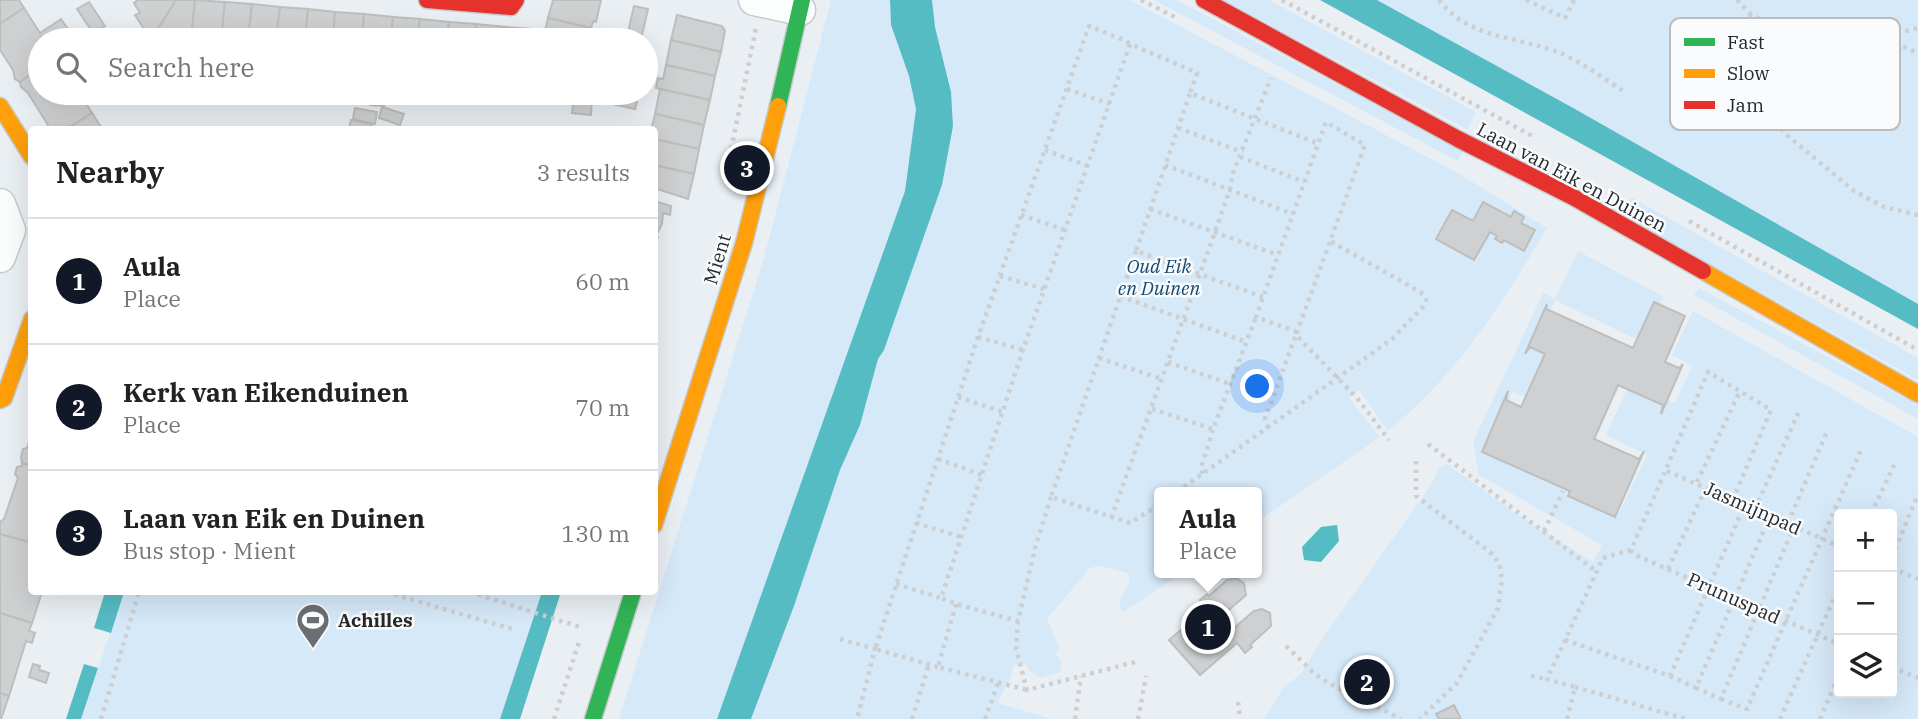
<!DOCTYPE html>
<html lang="en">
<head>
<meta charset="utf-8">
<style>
	:root { --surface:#fff; --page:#f2f2f2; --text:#222; --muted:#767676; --line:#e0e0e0; --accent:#111827 }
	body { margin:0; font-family:"IBM Plex Serif",serif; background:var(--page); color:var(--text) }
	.controls { position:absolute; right:21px; bottom:21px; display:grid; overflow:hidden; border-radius:7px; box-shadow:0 7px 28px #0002 }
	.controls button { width:63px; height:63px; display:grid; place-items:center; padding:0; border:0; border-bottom:2px solid var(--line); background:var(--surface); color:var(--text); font:35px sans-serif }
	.you { position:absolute; left:1258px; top:387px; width:24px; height:24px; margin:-18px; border:5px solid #fff; border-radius:50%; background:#1a73e8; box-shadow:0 0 0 10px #1a73e833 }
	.badge { display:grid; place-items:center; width:46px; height:46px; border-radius:50%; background:var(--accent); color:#fff; font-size:23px; font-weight:700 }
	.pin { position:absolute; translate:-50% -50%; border:4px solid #fff; box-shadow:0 2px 7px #0006 }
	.popup { position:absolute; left:1154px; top:487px; width:108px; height:91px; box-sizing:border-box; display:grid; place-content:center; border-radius:7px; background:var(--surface); filter:drop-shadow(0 2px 5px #0005); font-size:23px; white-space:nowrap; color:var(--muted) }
	.popup b { font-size:26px; color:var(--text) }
	.popup::after { content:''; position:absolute; left:50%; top:100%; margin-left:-14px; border:14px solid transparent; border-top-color:var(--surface) }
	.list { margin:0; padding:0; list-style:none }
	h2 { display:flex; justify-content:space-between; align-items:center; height:91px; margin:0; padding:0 28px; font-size:30px }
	h2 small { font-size:23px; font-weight:400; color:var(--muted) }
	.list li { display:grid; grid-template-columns:46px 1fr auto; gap:21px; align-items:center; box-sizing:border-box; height:126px; padding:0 28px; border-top:2px solid var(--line) }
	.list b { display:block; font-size:26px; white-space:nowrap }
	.list p { margin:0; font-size:23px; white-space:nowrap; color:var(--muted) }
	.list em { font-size:23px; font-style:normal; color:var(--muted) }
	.icon { flex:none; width:38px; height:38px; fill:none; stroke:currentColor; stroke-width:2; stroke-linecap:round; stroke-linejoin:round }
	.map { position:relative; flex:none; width:1918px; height:719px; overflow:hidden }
	.search { position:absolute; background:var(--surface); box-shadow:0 7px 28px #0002; left:28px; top:28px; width:630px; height:77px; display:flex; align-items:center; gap:18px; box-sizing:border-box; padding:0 24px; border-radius:38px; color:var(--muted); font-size:26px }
	.panel { position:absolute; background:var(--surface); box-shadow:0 7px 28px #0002; left:28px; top:126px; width:630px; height:469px; border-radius:7px }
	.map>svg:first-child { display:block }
</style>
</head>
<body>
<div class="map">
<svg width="1918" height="719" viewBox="0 0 1918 719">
	<rect width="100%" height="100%" fill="#eaeff4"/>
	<g fill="#d6e9f9" fill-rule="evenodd">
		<path d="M 831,0 L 890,0 L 891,25 L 909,76 L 916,109 L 905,191 L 717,719 L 619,719 L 764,258 Z"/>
		<path d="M 932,0 L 1130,0 L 1456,172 L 1547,228 C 1503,303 1456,376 1388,431 L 1359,390 L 1349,398 L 1380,437 L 1257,522 L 1257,492 L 1159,492 L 1159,573 L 1182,573 L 1122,613 L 1119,603 L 1130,580 L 1127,573 L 1099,566 L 1090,568 L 1047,619 L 1059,646 L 1056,655 L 1062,662 L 1060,672 L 1041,678 L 1028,670 L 1026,663 L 1014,665 L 1010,679 L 997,703 L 1053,719 L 751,719 L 794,606 L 840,470 L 860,425 L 878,359 L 884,350 L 942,185 L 935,27 Z"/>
		<path d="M 1154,0 L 1177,0 L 1463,151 L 1458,161 Z"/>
		<path d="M 1224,0 L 1269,0 L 1476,112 L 1468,130 Z"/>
		<path d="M 1377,0 L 1918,0 L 1918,304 L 1575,109 Z"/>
		<path d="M 1631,197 L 1918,358 L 1918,380 L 1621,214 Z"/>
		<path d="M 1578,251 L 1664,297 L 1642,342 L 1555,300 L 1536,342 L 1596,369 L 1573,420 L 1513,391 L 1487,448 L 1619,513 L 1647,455 L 1606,435 L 1630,383 L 1675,403 L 1692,366 L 1672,355 L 1693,311 L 1918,437 L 1918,719 L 1264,719 L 1283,688 L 1302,673 L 1324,636 L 1431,485 L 1439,467 L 1447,464 L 1522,518 L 1593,562 L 1602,545 L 1479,475 L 1473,442 L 1543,293 L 1555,299 ZM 1839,514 L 1892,514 L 1892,693 L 1839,693 Z"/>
		<path d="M 1699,288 L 1918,405 L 1918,419 L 1694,295 Z"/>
		<path d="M 124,592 L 542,592 L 500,719 L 81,719 Z"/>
	</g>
	<g fill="#56bcc4">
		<path d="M 890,0 L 932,0 L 935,27 L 951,92 L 953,126 L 942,185 L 884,350 L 878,359 L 860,425 L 840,470 L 794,606 L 751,719 L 717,719 L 905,191 L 916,109 L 909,76 L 891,25 Z"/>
		<path d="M 1320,0 L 1377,0 L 1575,109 L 1918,304 L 1918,329 Z"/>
		<path d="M 1337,525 L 1339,541 L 1321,562 L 1304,560 L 1302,547 L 1321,527 Z"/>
		<path d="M 105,592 L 124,592 L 111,633 L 94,628 Z"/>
		<path d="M 542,592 L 561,592 L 520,719 L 500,719 Z"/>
		<path d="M 84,664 L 98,668 L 81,719 L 66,719 Z"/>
	</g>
	<g fill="#cfd0d1" stroke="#bdbebe" stroke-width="2">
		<path d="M 0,0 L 19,0 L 24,8 L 0,24 Z"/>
		<path d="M 138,0 L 176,0 L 151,40 L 135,15 L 140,13 L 134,3 Z"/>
		<path d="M 176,0 L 195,0 L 191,40 L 151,40 Z"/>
		<path d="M 195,0 L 225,2 L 221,40 L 191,40 Z"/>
		<path d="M 553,0 L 601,0 L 596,22 L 593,21 L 591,28 L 548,18 Z"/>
		<path d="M 89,2 L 105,26 L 94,34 L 77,9 Z"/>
		<path d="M 225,2 L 252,4 L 248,40 L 221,40 Z"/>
		<path d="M 252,4 L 280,7 L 276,40 L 248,40 Z"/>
		<path d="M 634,6 L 648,9 L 642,35 L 628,32 Z"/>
		<path d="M 280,7 L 308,9 L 305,40 L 276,40 Z"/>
		<path d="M 24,8 L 40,33 L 61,19 L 68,29 L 56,37 L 58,40 L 40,40 L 40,68 L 20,82 L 15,79 L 13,70 L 0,50 L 0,24 Z"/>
		<path d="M 308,9 L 335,12 L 333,40 L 305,40 Z"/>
		<path d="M 335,12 L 364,14 L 362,40 L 333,40 Z"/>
		<path d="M 364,14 L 393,17 L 391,40 L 362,40 Z"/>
		<path d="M 677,15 L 722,26 L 725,31 L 721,52 L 671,40 Z"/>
		<path d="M 393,17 L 420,19 L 418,40 L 391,40 Z"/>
		<path d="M 548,18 L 591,28 L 587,32 L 585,40 L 552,40 L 545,31 Z"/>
		<path d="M 420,19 L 449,22 L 447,40 L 418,40 Z"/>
		<path d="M 449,22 L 476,24 L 474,40 L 447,40 Z"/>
		<path d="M 476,24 L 506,27 L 505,40 L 474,40 Z"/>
		<path d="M 506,27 L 533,29 L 532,40 L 505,40 Z"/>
		<path d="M 533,29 L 545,31 L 552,40 L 532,40 Z"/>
		<path d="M 671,40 L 721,52 L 715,76 L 666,65 Z"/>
		<path d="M 666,65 L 715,76 L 710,100 L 656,88 L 658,78 L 663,79 Z"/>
		<path d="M 40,68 L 40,93 L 79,93 L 92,113 L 65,130 L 48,130 L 48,125 L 28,93 L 21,87 L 20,82 Z"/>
		<path d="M 660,89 L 710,100 L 704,125 L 655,114 Z"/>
		<path d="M 158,93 L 175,93 L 176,99 L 161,103 Z"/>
		<path d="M 376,93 L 384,93 L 384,106 L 370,105 L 370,97 L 376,97 Z"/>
		<path d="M 614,93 L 624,94 L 623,100 L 637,102 L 635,109 L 612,104 Z"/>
		<path d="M 574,95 L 592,96 L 591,115 L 572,113 Z"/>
		<path d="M 382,107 L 404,114 L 400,125 L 379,118 Z"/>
		<path d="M 355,108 L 377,112 L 375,124 L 353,119 Z"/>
		<path d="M 92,113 L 103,130 L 65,130 Z"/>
		<path d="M 655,114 L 704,125 L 699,149 L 654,139 L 654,130 L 651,130 Z"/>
		<path d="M 351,120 L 372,124 L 371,130 L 349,129 Z"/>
		<path d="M 654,139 L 699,149 L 694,174 L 654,165 Z"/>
		<path d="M 654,165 L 694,174 L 688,199 L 654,188 Z"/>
		<path d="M 654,201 L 671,206 L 670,215 L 663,213 L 662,224 L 656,236 L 658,237 L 654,241 Z"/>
		<path d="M 1483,202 L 1511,217 L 1514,211 L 1524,217 L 1521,223 L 1535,230 L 1524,251 L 1504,240 L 1502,243 L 1495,239 L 1497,236 L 1490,232 L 1474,260 L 1436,239 L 1452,210 L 1473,221 Z"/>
		<path d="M 1654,302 L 1685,316 L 1665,362 L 1679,368 L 1683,364 L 1661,414 L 1663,405 L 1618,385 L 1594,439 L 1639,459 L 1644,451 L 1615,517 L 1568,496 L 1570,491 L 1482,452 L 1508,391 L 1506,400 L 1521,407 L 1545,354 L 1530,347 L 1525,354 L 1547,304 L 1546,309 L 1633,348 Z"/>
		<path d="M 32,434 L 32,466 L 22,463 L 21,457 L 23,449 L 27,448 Z"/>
		<path d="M 22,463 L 32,466 L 32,543 L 0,534 L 0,522 L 4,519 L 18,478 L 15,474 L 17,467 L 22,466 Z"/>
		<path d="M 0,534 L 32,543 L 32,592 L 42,592 L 32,623 L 0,613 Z"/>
		<path d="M 1236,578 L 1244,583 L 1246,595 L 1223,615 L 1234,628 L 1254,611 L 1262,609 L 1270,613 L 1271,626 L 1250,645 L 1252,647 L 1245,653 L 1237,643 L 1200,675 L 1169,640 L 1207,608 L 1200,600 L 1207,594 L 1209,596 L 1227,580 Z"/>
		<path d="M 0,613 L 32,623 L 29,631 L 35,633 L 32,643 L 26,641 L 9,696 L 0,693 Z"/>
		<path d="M 33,664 L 40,666 L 39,670 L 49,673 L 46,683 L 29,677 Z"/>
		<path d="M 0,693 L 9,696 L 1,719 L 0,719 Z"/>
		<path d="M 1454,705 L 1461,719 L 1439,719 L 1436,714 Z"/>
	</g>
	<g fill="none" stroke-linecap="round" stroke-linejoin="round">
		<defs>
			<g id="street">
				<path d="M 754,0 L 800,10"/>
				<path d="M 0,204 L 10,230 L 0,257"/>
			</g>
			<g id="fast">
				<path d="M 778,106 L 802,0"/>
				<path d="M 593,719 L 633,592"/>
			</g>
			<g id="slow">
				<path d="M 0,106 L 32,157"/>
				<path d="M 1703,271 L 1918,394"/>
				<path d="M 0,400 L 4,398 L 32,319"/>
				<path d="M 654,525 L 744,243 L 778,106"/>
			</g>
			<g id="jam">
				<path d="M 427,0 L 511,7 L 516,0"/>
				<path d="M 1204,0 L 1458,139 L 1573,197 L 1703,271"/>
			</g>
		</defs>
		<use href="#street" stroke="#c6cacd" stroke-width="33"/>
		<use href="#fast" stroke="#c6cacd" stroke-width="19"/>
		<use href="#slow" stroke="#c6cacd" stroke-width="19"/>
		<use href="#jam" stroke="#c6cacd" stroke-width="19"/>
		<g stroke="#cdced0" stroke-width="4.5" stroke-dasharray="3.5 5" stroke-linecap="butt">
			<path d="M 1141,0 L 1175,17"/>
			<path d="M 1282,0 L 1534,137"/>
			<path d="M 1439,0 C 1468,38 1513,36 1555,51 C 1578,59 1604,79 1625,92"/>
			<path d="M 1526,0 L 1565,18 L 1574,0"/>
			<path d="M 1737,0 L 1751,14 L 1771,26 L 1805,31 L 1875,34 L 1918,53"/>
			<path d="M 1751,14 L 1717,70 L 1736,81 L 1788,136 L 1854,191 L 1884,207 L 1918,215"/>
			<path d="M 1880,34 L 1903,32 L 1918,28"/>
			<path d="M 1067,89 L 1110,104"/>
			<path d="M 1178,128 L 1237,150 L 1243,150"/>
			<path d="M 1045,150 L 1088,166"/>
			<path d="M 1240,157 L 1304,182"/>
			<path d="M 1165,165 L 1293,214"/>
			<path d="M 726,174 L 756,28"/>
			<path d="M 1150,209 L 1278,255"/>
			<path d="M 1021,215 L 1065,230"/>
			<path d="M 1689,221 L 1918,350"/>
			<path d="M 1136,251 L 1051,497 L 1130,523 L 1159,505"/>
			<path d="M 1000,276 L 1044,289"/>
			<path d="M 1120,296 L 1246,342"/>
			<path d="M 1263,297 L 1136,251 L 1190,93 L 1319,144"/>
			<path d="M 1297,332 L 1256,317 L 1326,122 L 1365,145 L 1296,335 L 1357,398 L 1389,440"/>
			<path d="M 978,337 L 1023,350"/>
			<path d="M 1099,358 L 1162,379"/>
			<path d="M 1168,362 L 1230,384"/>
			<path d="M 958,397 L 1003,412"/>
			<path d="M 1152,409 L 1213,429 L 1256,317"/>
			<path d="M 1268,428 L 1265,419 L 1296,335"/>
			<path d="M 1428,444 L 1597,572"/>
			<path d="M 938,459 L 982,475"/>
			<path d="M 1416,461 L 1416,496 L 1490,552 L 1499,563 L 1502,579 L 1498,608 L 1457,683 L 1420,719"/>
			<path d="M 1667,471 L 1839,546"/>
			<path d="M 1202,474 L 1202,465 L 1213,429"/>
			<path d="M 1697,482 L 1740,391"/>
			<path d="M 1177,492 L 1392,339 L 1424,306 L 1426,300 L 1424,295 L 1417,290 L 1330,241"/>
			<path d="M 1051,497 L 1035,548 L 1018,621 L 956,604 L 941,598 L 1023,350 L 1130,44 L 1197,73 L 1190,93"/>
			<path d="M 1755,509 L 1800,409"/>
			<path d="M 1871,514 L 1896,461"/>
			<path d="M 1770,516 L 1696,688 L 1721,699 L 1794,526"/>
			<path d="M 1111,518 L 1215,232 L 1230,189 L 1233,173 L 1271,78"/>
			<path d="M 916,523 L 961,537"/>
			<path d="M 1788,523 L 1828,429"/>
			<path d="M 1544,531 L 1563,491"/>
			<path d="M 1631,550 L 1633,554 L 1839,644"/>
			<path d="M 1892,557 L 1918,494"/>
			<path d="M 1892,568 L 1918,579"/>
			<path d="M 1668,569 L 1706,487"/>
			<path d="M 896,584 L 941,598"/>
			<path d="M 386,592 L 512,629"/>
			<path d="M 470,592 L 583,628"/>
			<path d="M 956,604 L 938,667 L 1027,690"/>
			<path d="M 1018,621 L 1016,649 L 1027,690 L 1139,661"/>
			<path d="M 840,639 L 875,649 L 857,719"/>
			<path d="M 1565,640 L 1670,676 L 1745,504"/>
			<path d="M 1286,646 L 1315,674 L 1330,684 L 1401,719"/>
			<path d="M 938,667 L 875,649 L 978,337 L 1089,26 L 1126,41 L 1130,44"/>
			<path d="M 1892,667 L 1918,678"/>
			<path d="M 1531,676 L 1547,679"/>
			<path d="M 1670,676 L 1696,688"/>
			<path d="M 1575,687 L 1686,719"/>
			<path d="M 1721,699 L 1747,709 L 1861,450"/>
			<path d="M 1238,702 L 1240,719"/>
			<path d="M 101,719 L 139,592"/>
			<path d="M 554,719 L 579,642"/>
			<path d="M 912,719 L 929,664"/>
			<path d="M 985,719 L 998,683"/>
			<path d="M 1075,719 L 1081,676"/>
			<path d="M 1138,719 L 1146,676"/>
			<path d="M 1567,719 L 1575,687 L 1547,679 L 1603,558 L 1631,550 L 1708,372 L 1771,410 L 1733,499"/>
			<path d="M 1780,719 L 1839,587"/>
			<path d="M 1820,719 L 1839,674"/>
		</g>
		<use href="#street" stroke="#fcfdfd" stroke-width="30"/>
		<use href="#fast" stroke="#30b455" stroke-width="16"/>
		<use href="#slow" stroke="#ff9f0a" stroke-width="16"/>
		<use href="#jam" stroke="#e5322d" stroke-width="16"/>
	</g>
	<defs>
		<symbol id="stadium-pin" viewBox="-11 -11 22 30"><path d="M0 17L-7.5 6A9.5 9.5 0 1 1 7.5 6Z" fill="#6b6e72" stroke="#f9fbfd"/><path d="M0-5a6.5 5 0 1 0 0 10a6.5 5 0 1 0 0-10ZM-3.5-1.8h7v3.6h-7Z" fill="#fff"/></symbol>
	</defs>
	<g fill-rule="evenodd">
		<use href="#stadium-pin" x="294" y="601" width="38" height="52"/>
	</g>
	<g text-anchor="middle" stroke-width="5" stroke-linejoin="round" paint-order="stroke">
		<g font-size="19" fill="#26292c" stroke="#f9fbfd">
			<text transform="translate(1572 177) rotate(28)" y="7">Laan van Eik en Duinen</text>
			<text transform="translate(717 259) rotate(-73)" y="7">Mient</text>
			<text transform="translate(1753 508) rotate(24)" y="7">Jasmijnpad</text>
			<text transform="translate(1734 598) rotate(24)" y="7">Prunuspad</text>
		</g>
		<g font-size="19" font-style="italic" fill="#144a6f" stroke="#f9fbfd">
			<text x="1159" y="273">Oud Eik<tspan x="1159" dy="22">en Duinen</tspan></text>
		</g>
		<g font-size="19" font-weight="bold" fill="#26292c" stroke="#f9fbfd" text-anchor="start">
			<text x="338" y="627">Achilles</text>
		</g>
	</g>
	<rect x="1670" y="18" width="230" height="112" rx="10" fill="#f9fbfd" stroke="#babcbe" stroke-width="2"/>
	<rect x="1684" y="38" width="31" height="8" fill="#30b455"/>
	<rect x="1684" y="69" width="31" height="9" fill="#ff9f0a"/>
	<rect x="1684" y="101" width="31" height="8" fill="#e5322d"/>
	<g font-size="19" fill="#26292c">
		<text x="1727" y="49">Fast</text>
		<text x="1727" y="80">Slow</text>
		<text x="1727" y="112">Jam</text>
	</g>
</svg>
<div class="controls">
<button>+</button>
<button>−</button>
<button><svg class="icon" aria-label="layers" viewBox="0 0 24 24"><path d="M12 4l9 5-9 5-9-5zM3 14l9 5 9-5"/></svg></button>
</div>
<div class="you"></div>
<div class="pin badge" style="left:1208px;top:627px">1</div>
<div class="popup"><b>Aula</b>Place</div>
<div class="pin badge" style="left:1367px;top:682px">2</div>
<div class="pin badge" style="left:747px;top:168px">3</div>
<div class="search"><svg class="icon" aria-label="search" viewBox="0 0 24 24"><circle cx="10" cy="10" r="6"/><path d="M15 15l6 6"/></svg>Search here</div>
<section class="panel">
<h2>Nearby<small>3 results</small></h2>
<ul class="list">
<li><span class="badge">1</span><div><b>Aula</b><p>Place</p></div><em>60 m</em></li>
<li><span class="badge">2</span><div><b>Kerk van Eikenduinen</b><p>Place</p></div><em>70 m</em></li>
<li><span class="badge">3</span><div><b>Laan van Eik en Duinen</b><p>Bus stop · Mient</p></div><em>130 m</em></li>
</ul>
</section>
</div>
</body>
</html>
